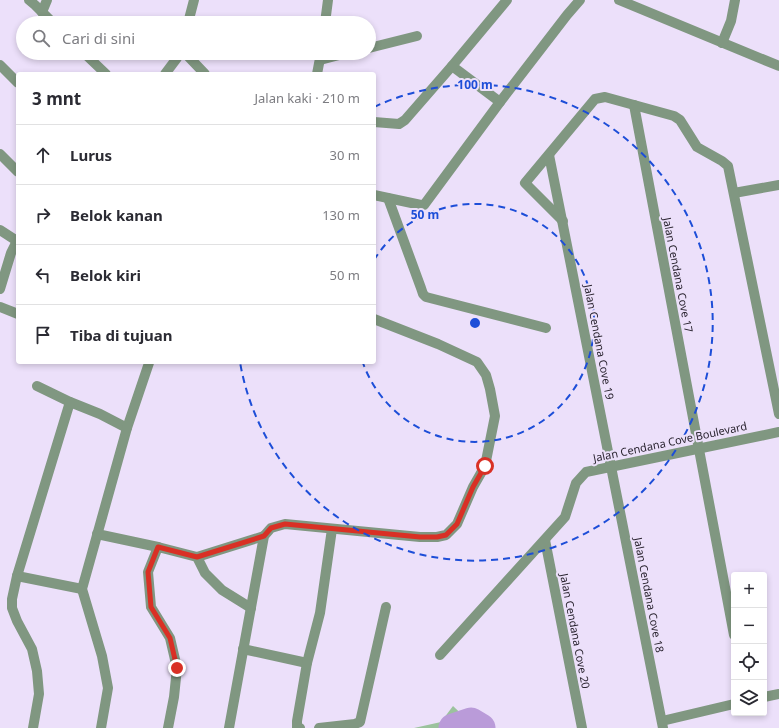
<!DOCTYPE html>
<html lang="id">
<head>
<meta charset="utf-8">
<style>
	:root { --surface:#fff; --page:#f7f7f7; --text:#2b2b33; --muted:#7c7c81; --line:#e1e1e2 }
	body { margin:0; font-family:"Noto Sans",sans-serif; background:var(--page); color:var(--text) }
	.controls { position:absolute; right:12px; bottom:12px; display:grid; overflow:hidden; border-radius:4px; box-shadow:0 2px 6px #0003 }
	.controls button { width:36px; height:36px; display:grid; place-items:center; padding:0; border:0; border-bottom:1px solid var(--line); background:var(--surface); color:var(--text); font:20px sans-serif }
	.stop { position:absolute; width:12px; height:12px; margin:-9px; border:3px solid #d93025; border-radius:50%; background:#fff }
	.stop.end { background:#d93025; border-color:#fff; box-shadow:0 1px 4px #0008 }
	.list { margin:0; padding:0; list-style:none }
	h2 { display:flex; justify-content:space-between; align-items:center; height:52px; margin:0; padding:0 16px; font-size:17px }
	h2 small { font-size:13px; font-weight:400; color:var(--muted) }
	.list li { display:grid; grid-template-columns:26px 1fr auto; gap:12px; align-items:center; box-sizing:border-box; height:60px; padding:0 16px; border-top:1px solid var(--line) }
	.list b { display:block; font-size:15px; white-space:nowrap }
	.list em { font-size:13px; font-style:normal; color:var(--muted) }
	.icon { flex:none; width:22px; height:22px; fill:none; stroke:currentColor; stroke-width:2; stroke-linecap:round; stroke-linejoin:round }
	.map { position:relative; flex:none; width:779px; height:728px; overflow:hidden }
	.search { position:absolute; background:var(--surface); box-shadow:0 2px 6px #0003; left:16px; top:16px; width:360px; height:44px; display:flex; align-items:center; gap:10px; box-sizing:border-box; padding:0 14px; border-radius:22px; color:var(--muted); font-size:15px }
	.panel { position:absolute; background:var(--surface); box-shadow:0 2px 6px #0003; left:16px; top:72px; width:360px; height:292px; border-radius:4px }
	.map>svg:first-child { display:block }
</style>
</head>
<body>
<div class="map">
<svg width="779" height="728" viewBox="0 0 779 728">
	<rect width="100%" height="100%" fill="#ece0fa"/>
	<path fill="#9bc29d" d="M 453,706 L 476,728 L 414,728 L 441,722 Z"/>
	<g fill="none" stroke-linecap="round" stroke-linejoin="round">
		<path stroke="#ba9bd9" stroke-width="29" d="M 453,728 L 471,722 L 481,728"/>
		<g stroke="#809781" stroke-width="10">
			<path d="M 29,0 L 35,5 L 53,23"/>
			<path d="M 619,0 L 779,66"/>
			<path d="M 42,12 L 47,0"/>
			<path d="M 188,23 L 194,0"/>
			<path d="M 325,23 L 328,0"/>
			<path d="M 722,43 L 731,21 L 735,0"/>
			<path d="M 369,48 L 417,36"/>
			<path d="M 84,53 L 106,74"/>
			<path d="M 185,53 L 205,74"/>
			<path d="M 320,60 L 347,53"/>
			<path d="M 0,65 L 18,83"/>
			<path d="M 452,66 L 500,102"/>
			<path d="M 165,74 L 177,58 L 178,53"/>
			<path d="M 317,74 L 321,53"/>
			<path d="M 634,105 L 734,635"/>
			<path d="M 374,122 L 399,124 L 405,120 L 452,66 L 507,0"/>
			<path d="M 0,154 L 18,172"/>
			<path d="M 549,155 L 663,728"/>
			<path d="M 734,193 L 779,185"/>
			<path d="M 374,195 L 421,205 L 424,205 L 500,102 L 567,15 L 580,0"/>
			<path d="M 388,198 L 421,288 L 423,294 L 426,297 L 546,328"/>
			<path d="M 563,221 L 525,183 L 595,99 L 605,97 L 674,116 L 680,120 L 697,147 L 722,161 L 728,166 L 779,414"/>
			<path d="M 0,230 L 17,241"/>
			<path d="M 0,289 L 11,253 L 18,239"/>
			<path d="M 0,307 L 18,314"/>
			<path d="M 37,386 L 70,402 L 100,414 L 127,428 L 82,589 L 102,656 L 108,688 L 101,728"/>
			<path d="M 127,428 L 149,363"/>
			<path d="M 97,534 L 158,547"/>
			<path d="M 545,540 L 582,728"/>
			<path d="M 197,557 L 264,536"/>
			<path d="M 17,576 L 82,589"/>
			<path d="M 243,649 L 307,663"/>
			<path d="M 440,655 L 565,517 L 576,483 L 586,472 L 779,432"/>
			<path d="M 764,697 L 779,694"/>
			<path d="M 662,721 L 734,704"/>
			<path d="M 33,728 L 39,694 L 37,671 L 32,649 L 17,621 L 12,608 L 12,599 L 17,576 L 70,402"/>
			<path d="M 168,728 L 174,697 L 177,668 L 170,638 L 151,607 L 148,572 L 158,547 L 197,557 L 205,573 L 222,590 L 251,608"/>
			<path d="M 229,728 L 264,536 L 271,528 L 285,524 L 420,537 L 437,537 L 446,535 L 457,524 L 473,487 L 485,466 L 495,416 L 490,389 L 486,375 L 477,362 L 438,344 L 374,319"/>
			<path d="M 300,728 L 297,727 L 297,721 L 307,663 L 320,613 L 332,529"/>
			<path d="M 319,728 L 355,724 L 360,722 L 386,607"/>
		</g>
	</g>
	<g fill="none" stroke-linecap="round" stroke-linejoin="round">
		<path stroke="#d93025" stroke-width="5" d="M 177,668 L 170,638 L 151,607 L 148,572 L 158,547 L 197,557 L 264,536 L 271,528 L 285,524 L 420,537 L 437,537 L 446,535 L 457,524 L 473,487 L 485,466"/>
	</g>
	<g fill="none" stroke="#1d4ed8" stroke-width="2" stroke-dasharray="7 5">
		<path d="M374 260A119 119 0 1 1 363 363"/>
		<path d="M374 107A238 238 0 1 1 240 362"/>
	</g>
	<g text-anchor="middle" stroke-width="4" stroke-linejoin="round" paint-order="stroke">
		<g font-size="11" fill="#2b2531" stroke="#ece0fa">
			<text transform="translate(678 275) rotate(79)" y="4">Jalan Cendana Cove 17</text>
			<text transform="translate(599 342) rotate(79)" y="4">Jalan Cendana Cove 19</text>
			<text transform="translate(670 442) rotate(-12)" y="4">Jalan Cendana Cove Boulevard</text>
			<text transform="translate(649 595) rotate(79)" y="4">Jalan Cendana Cove 18</text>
			<text transform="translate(575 631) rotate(79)" y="4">Jalan Cendana Cove 20</text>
		</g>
	</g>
	<circle cx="475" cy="323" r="6" fill="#1d4ed8" stroke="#ece0fa" stroke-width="2"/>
	<g font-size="12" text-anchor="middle" font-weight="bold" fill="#1d4ed8" stroke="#ece0fa" stroke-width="4" stroke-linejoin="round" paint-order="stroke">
		<text x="475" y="89">100 m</text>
		<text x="425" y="219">50 m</text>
	</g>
</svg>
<div class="controls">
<button>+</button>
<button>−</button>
<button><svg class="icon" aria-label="locate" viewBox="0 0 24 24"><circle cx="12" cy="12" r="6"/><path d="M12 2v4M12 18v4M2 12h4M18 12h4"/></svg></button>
<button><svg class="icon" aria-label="layers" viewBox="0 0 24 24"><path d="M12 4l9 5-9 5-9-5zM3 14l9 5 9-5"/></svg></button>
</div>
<div class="stop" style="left:485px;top:466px"></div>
<div class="stop end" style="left:177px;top:668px"></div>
<div class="search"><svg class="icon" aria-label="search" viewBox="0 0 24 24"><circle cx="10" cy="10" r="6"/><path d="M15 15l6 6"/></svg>Cari di sini</div>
<section class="panel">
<h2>3 mnt<small>Jalan kaki · 210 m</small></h2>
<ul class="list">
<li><svg class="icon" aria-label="ahead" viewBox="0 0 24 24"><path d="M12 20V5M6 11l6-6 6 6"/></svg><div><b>Lurus</b></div><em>30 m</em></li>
<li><svg class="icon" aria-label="right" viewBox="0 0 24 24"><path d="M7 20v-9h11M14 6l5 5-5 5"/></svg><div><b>Belok kanan</b></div><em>130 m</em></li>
<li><svg class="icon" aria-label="left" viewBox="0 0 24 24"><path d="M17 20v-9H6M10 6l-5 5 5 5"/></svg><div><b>Belok kiri</b></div><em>50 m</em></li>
<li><svg class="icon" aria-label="arrive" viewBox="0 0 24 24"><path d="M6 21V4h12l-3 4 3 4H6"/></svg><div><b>Tiba di tujuan</b></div></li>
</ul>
</section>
</div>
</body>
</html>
